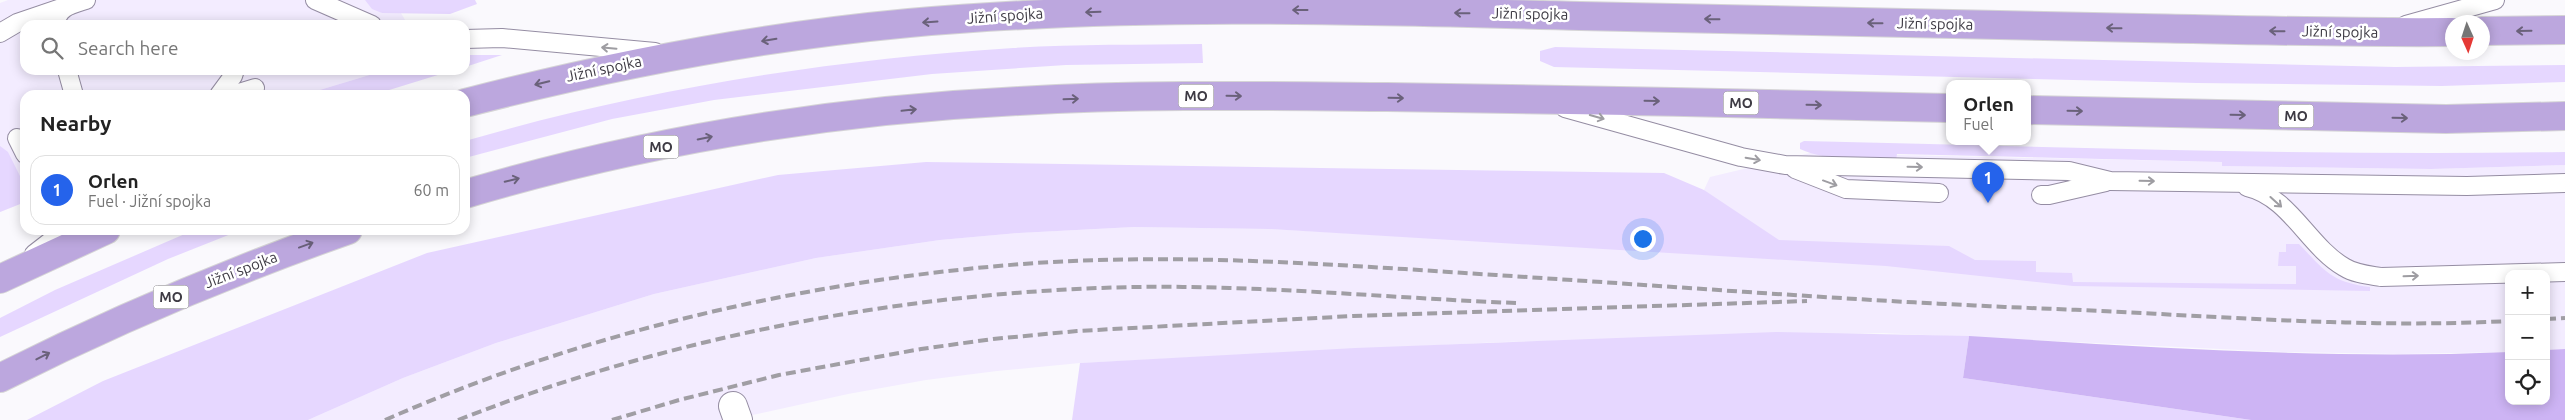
<!DOCTYPE html>
<html lang="en">
<head>
<meta charset="utf-8">
<style>
	:root { --surface:#fff; --page:#f6f6f6; --text:#222; --muted:#767676; --line:#e0e0e0; --accent:#2563eb }
	body { margin:0; font-family:Ubuntu,sans-serif; background:var(--page); color:var(--text) }
	.controls { position:absolute; right:15px; bottom:15px; display:grid; overflow:hidden; border-radius:10px; box-shadow:0 2px 12px #0003 }
	.controls button { width:45px; height:45px; display:grid; place-items:center; padding:0; border:0; border-bottom:1px solid var(--line); background:var(--surface); color:var(--text); font:25px sans-serif }
	.compass { position:absolute; left:2445px; top:15px; width:45px; height:45px; border-radius:50%; background:var(--surface); box-shadow:0 2px 12px #0003; rotate:177deg }
	.you { position:absolute; left:1642px; top:238px; width:18px; height:18px; margin:-12px; border:4px solid #fff; border-radius:50%; background:#1a73e8; box-shadow:0 0 0 8px #1a73e833 }
	.badge { display:grid; place-items:center; width:32px; height:32px; border-radius:50%; background:var(--accent); color:#fff; font-size:16px; font-weight:700 }
	.pin { position:absolute; translate:-50% -41px; filter:drop-shadow(0 1px 2px #0008) }
	.pin::after { content:''; position:absolute; top:26px; width:18px; height:15px; background:inherit; clip-path:polygon(0 0,100% 0,50% 100%) }
	.popup { position:absolute; left:1946px; top:80px; width:85px; height:65px; box-sizing:border-box; display:grid; place-content:center; border-radius:10px; background:var(--surface); filter:drop-shadow(0 1px 4px #0005); font-size:16px; white-space:nowrap; color:var(--muted) }
	.popup b { font-size:19px; color:var(--text) }
	.popup::after { content:''; position:absolute; left:50%; top:100%; margin-left:-10px; border:10px solid transparent; border-top-color:var(--surface) }
	.list { margin:0; padding:0; list-style:none }
	h2 { display:flex; justify-content:space-between; align-items:center; height:65px; margin:0; padding:0 20px; font-size:21px }
	h2 small { font-size:16px; font-weight:400; color:var(--muted) }
	.list li { display:grid; grid-template-columns:32px 1fr auto; gap:15px; align-items:center; box-sizing:border-box; height:70px; margin:0 10px 10px; padding:0 10px; border:1px solid var(--line); border-radius:15px }
	.list b { display:block; font-size:19px; white-space:nowrap }
	.list p { margin:0; font-size:16px; white-space:nowrap; color:var(--muted) }
	.list em { font-size:16px; font-style:normal; color:var(--muted) }
	.icon { flex:none; width:28px; height:28px; fill:none; stroke:currentColor; stroke-width:2; stroke-linecap:round; stroke-linejoin:round }
	.map { position:relative; flex:none; width:2565px; height:420px; overflow:hidden }
	.search { position:absolute; background:var(--surface); box-shadow:0 2px 12px #0003; left:20px; top:20px; width:450px; height:55px; display:flex; align-items:center; gap:12px; box-sizing:border-box; padding:0 18px; border-radius:15px; color:var(--muted); font-size:19px }
	.panel { position:absolute; background:var(--surface); box-shadow:0 2px 12px #0003; left:20px; top:90px; width:450px; height:145px; border-radius:15px }
	.map>svg:first-child { display:block }
</style>
</head>
<body>
<div class="map">
<svg width="2565" height="420" viewBox="0 0 2565 420">
	<rect width="100%" height="100%" fill="#faf9fd"/>
	<g fill="#f3ecff">
		<path d="M 8,0 L 365,0 L 382,13 L 401,13 L 408,25 L 25,25 L 25,70 L 386,70 L 303,95 L 25,95 L 25,202 L 0,212 L 0,3 Z"/>
		<path d="M 1810,153 L 2222,162 L 2222,166 L 2431,169 L 2565,165 L 2565,349 L 2546,350 L 2546,274 L 2509,274 L 2509,352 L 2400,354 L 2283,352 L 1883,333 L 1501,342 L 1080,363 L 997,371 L 926,380 L 848,394 L 730,420 L 308,420 L 403,378 L 496,343 L 654,294 L 816,258 L 940,240 L 1019,233 L 1134,227 L 1269,229 L 1769,256 L 1704,190 L 1710,177 Z"/>
	</g>
	<g fill="#e6d7ff">
		<path d="M 365,0 L 475,0 L 477,4 L 450,14 L 382,13 L 372,9 Z"/>
		<path d="M 1202,44 L 1203,63 L 1066,65 L 932,74 L 714,100 L 612,119 L 465,158 L 465,141 C 644,89 827,60 1013,48 C 1076,44 1139,45 1202,44 Z"/>
		<path d="M 1555,47 L 2395,67 L 2565,65 L 2565,82 L 2442,86 L 2197,83 L 1554,67 L 1540,61 L 1540,51 Z"/>
		<path d="M 465,55 L 502,55 L 465,67 Z"/>
		<path d="M 386,70 L 454,70 L 373,95 L 303,95 Z"/>
		<path d="M 1804,141 C 2058,147 2311,156 2565,152 L 2565,165 L 2431,169 L 2222,166 L 2222,162 L 1897,154 L 1896,160 C 1865,159 1829,162 1800,149 L 1800,143 Z"/>
		<path d="M 0,146 L 8,152 L 22,180 L 25,179 L 25,202 L 0,212 Z"/>
		<path d="M 926,162 L 1664,173 L 1704,190 L 1779,240 L 1949,246 L 1975,260 L 2036,261 L 2036,272 L 2072,273 L 2073,282 L 2296,284 L 2296,266 L 2278,266 L 2279,252 L 2286,252 L 2286,244 L 2299,244 C 2325,271 2331,282 2370,287 L 2370,291 L 2073,286 L 1886,266 L 1269,229 L 1134,227 L 1019,233 L 940,240 L 816,258 L 654,294 L 496,343 L 403,378 L 308,420 L 27,420 L 103,381 L 427,253 L 778,175 Z"/>
		<path d="M 194,230 L 241,230 L 168,259 L 0,337 L 0,318 L 55,290 Z"/>
		<path d="M 1776,332 L 1969,336 L 1963,378 L 2251,420 L 1072,420 L 1080,363 L 1355,348 Z"/>
	</g>
	<path fill="#cdb4f4" d="M 1969,336 C 2149,347 2329,360 2509,352 L 2509,401 L 2546,401 L 2546,350 L 2565,349 L 2565,420 L 2251,420 L 1963,378 Z"/>
	<g fill="none" stroke-linecap="round" stroke-linejoin="round">
		<defs>
			<g id="service">
				<path d="M 315,0 L 372,25"/>
				<path d="M 55,25 C 58,7 70,5 86,0"/>
				<path d="M 2406,25 L 2495,0"/>
				<path d="M 0,33 L 17,23 L 64,7"/>
				<path d="M 465,39 L 502,38 L 655,52"/>
				<path d="M 67,70 L 74,95"/>
				<path d="M 219,95 L 233,76 L 235,70"/>
				<path d="M 232,95 L 255,88"/>
				<path d="M 1565,108 L 1741,157 L 1785,165 L 2069,171 L 2110,181 L 2467,186 L 2565,183"/>
				<path d="M 17,138 L 25,154"/>
				<path d="M 1795,169 L 1846,189 L 1939,193"/>
				<path d="M 2247,187 C 2290,197 2308,246 2344,267 C 2355,274 2369,275 2381,277 L 2565,272"/>
				<path d="M 2041,195 L 2049,195 L 2106,182"/>
				<path d="M 34,254 L 65,230"/>
			</g>
			<path id="minor" d="M 733,406 L 738,420"/>
			<g id="trunk">
				<path d="M 2482,31 L 2565,30"/>
				<path d="M 465,103 C 612,65 757,37 909,23 C 1132,3 1356,10 1580,16 C 1767,20 1954,25 2142,28 C 2245,30 2349,33 2452,32"/>
				<path d="M 2027,110 L 2446,119 L 2565,116"/>
				<path d="M 465,194 C 644,141 833,110 1019,101 C 1141,94 1264,96 1387,97 C 1574,99 1762,104 1949,108"/>
				<path d="M 0,279 L 106,230"/>
				<path d="M 0,378 C 113,321 229,272 348,230"/>
			</g>
		</defs>
		<use href="#service" stroke="#958da3" stroke-width="20"/>
		<use href="#minor" stroke="#958da3" stroke-width="30"/>
		<use href="#trunk" stroke="#d5d4d6" stroke-width="30"/>
		<use href="#service" stroke="#fff" stroke-width="18"/>
		<use href="#minor" stroke="#fff" stroke-width="28"/>
		<use href="#trunk" stroke="#bca7de" stroke-width="28"/>
		<g stroke="#a09ea4" stroke-width="4" stroke-dasharray="10 5" stroke-linecap="butt">
			<path d="M 2546,319 L 2565,318"/>
			<path d="M 385,420 C 585,332 804,281 1022,264 C 1180,252 1338,265 1496,275 C 1682,287 1869,302 2056,309 C 2207,315 2358,329 2509,321"/>
			<path d="M 458,420 C 672,336 903,292 1133,287 C 1261,285 1389,298 1516,303"/>
			<path d="M 612,420 L 679,400 L 779,375 L 921,349 L 993,339 L 1077,331 L 1353,316 L 1807,301"/>
		</g>
	</g>
	<defs><path id="oneway-shaft" d="M-6 0H5M1.5-3L5.5 0L1.5 3" fill="none" stroke-width="1.6" stroke-linecap="round" stroke-linejoin="round" transform="scale(1.25)"/></defs>
	<g stroke="#6a617a">
		<use href="#oneway-shaft" transform="translate(1300 10) rotate(-180)"/>
		<use href="#oneway-shaft" transform="translate(1093 12) rotate(178)"/>
		<use href="#oneway-shaft" transform="translate(1462 13) rotate(-179)"/>
		<use href="#oneway-shaft" transform="translate(1712 19) rotate(-179)"/>
		<use href="#oneway-shaft" transform="translate(930 22) rotate(176)"/>
		<use href="#oneway-shaft" transform="translate(1875 23) rotate(-179)"/>
		<use href="#oneway-shaft" transform="translate(2114 28) rotate(-179)"/>
		<use href="#oneway-shaft" transform="translate(2277 31) rotate(-179)"/>
		<use href="#oneway-shaft" transform="translate(2524 31) rotate(179)"/>
		<use href="#oneway-shaft" transform="translate(769 40) rotate(171)"/>
		<use href="#oneway-shaft" transform="translate(542 83) rotate(166)"/>
		<use href="#oneway-shaft" transform="translate(1234 96) rotate(1)"/>
		<use href="#oneway-shaft" transform="translate(1396 98) rotate(1)"/>
		<use href="#oneway-shaft" transform="translate(1071 99) rotate(-2)"/>
		<use href="#oneway-shaft" transform="translate(1652 101) rotate(1)"/>
		<use href="#oneway-shaft" transform="translate(1814 105) rotate(1)"/>
		<use href="#oneway-shaft" transform="translate(909 110) rotate(-6)"/>
		<use href="#oneway-shaft" transform="translate(2075 111) rotate(1)"/>
		<use href="#oneway-shaft" transform="translate(2238 115) rotate(1)"/>
		<use href="#oneway-shaft" transform="translate(2400 118) rotate(1)"/>
		<use href="#oneway-shaft" transform="translate(705 138) rotate(-11)"/>
		<use href="#oneway-shaft" transform="translate(512 180) rotate(-14)"/>
		<use href="#oneway-shaft" transform="translate(306 245) rotate(-20)"/>
		<use href="#oneway-shaft" transform="translate(43 356) rotate(-27)"/>
	</g>
	<g stroke="#9e9da2">
		<use href="#oneway-shaft" transform="translate(609 48) rotate(-175)"/>
		<use href="#oneway-shaft" transform="translate(1597 117) rotate(16)"/>
		<use href="#oneway-shaft" transform="translate(1753 159) rotate(10)"/>
		<use href="#oneway-shaft" transform="translate(1915 167) rotate(1)"/>
		<use href="#oneway-shaft" transform="translate(2147 181) rotate(1)"/>
		<use href="#oneway-shaft" transform="translate(1830 183) rotate(20)"/>
		<use href="#oneway-shaft" transform="translate(2276 202) rotate(42)"/>
		<use href="#oneway-shaft" transform="translate(2411 276) rotate(-2)"/>
	</g>
	<g text-anchor="middle" stroke-width="5" stroke-linejoin="round" paint-order="stroke">
		<g fill="#fff" stroke="#78767c" stroke-width="1">
			<rect x="1178.5" y="84.5" width="35" height="23" rx="4"/>
			<rect x="1723.5" y="91.5" width="35" height="23" rx="4"/>
			<rect x="2278.5" y="104.5" width="35" height="23" rx="4"/>
			<rect x="643.5" y="135.5" width="35" height="23" rx="4"/>
			<rect x="153.5" y="285.5" width="35" height="23" rx="4"/>
		</g>
		<g font-size="14" font-weight="bold" fill="#3e3b44">
			<text x="1196" y="101">MO</text>
			<text x="1741" y="108">MO</text>
			<text x="2296" y="121">MO</text>
			<text x="661" y="152">MO</text>
			<text x="171" y="302">MO</text>
		</g>
		<g font-size="15" fill="#3e3b44" stroke="#fff">
			<text transform="translate(1530 14) rotate(1)" y="5">Jižní spojka</text>
			<text transform="translate(1005 16) rotate(-4)" y="5">Jižní spojka</text>
			<text transform="translate(1935 24) rotate(1)" y="5">Jižní spojka</text>
			<text transform="translate(2340 32) rotate(1)" y="5">Jižní spojka</text>
			<text transform="translate(604 69) rotate(-12)" y="5">Jižní spojka</text>
			<text transform="translate(241 270) rotate(-21)" y="5">Jižní spojka</text>
		</g>
	</g>
</svg>
<div class="controls">
<button>+</button>
<button>−</button>
<button><svg class="icon" aria-label="locate" viewBox="0 0 24 24"><circle cx="12" cy="12" r="6"/><path d="M12 2v4M12 18v4M2 12h4M18 12h4"/></svg></button>
</div>
<svg class="compass" viewBox="-18 -18 36 36"><path d="M0-13l5 13h-10z" fill="#e53935"/><path d="M0 13l5-13h-10z" fill="#767676"/></svg>
<div class="you"></div>
<div class="pin badge" style="left:1988px;top:203px">1</div>
<div class="popup"><b>Orlen</b>Fuel</div>
<div class="search"><svg class="icon" aria-label="search" viewBox="0 0 24 24"><circle cx="10" cy="10" r="6"/><path d="M15 15l6 6"/></svg>Search here</div>
<section class="panel">
<h2>Nearby<small></small></h2>
<ul class="list">
<li><span class="badge">1</span><div><b>Orlen</b><p>Fuel · Jižní spojka</p></div><em>60 m</em></li>
</ul>
</section>
</div>
</body>
</html>
